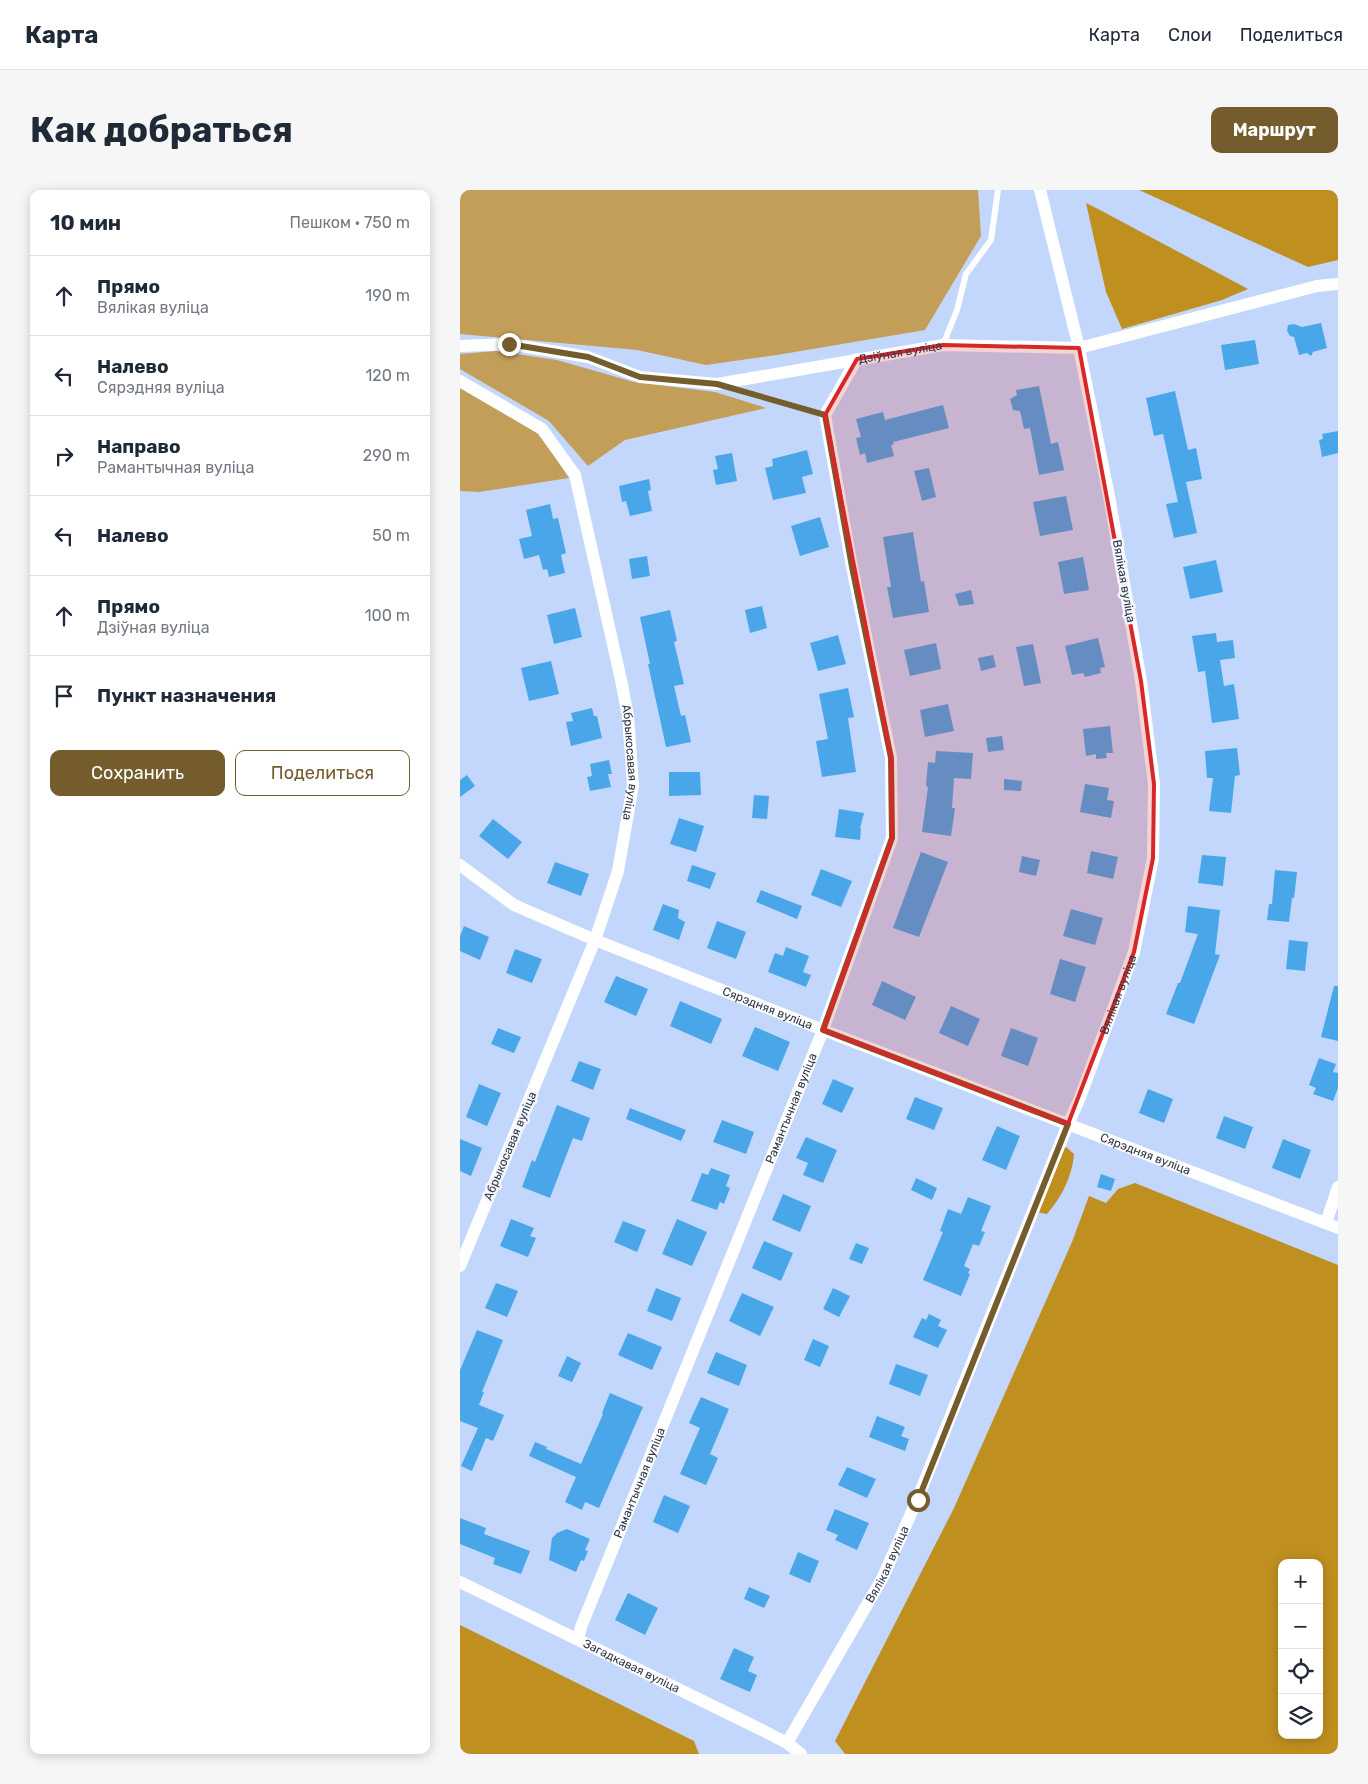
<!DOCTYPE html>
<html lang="ru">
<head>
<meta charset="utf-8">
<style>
	:root { --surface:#fff; --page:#f6f6f7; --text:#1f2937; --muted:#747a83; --line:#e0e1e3; --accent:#745c2d }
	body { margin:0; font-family:Rubik,sans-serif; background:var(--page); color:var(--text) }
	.controls { position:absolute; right:15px; bottom:15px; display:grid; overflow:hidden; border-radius:10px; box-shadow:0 2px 12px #0003 }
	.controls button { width:45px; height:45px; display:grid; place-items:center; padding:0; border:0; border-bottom:1px solid var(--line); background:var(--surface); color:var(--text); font:25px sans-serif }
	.stop { position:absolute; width:15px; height:15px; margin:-11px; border:4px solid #745c2d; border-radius:50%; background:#fff }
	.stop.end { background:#745c2d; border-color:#fff; box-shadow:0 1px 5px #0008 }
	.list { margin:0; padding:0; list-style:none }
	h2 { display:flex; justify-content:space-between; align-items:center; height:65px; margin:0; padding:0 20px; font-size:21px }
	h2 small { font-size:16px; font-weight:400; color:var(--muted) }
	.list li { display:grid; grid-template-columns:32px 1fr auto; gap:15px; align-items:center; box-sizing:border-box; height:80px; padding:0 20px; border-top:1px solid var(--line) }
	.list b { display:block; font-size:19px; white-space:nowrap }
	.list p { margin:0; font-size:16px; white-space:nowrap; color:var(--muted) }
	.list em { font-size:16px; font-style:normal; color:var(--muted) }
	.actions { display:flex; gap:10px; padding:15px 20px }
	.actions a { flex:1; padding:11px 0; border:1px solid var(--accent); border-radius:10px; text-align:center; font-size:18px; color:var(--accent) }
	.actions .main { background:var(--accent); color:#fff }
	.icon { flex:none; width:28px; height:28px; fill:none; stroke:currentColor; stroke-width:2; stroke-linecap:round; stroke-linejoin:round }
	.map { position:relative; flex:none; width:878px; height:1564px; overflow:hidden; border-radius:10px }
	header { display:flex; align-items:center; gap:30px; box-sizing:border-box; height:70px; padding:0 25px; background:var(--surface); border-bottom:1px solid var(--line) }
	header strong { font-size:24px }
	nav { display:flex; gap:28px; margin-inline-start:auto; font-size:18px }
	.intro { display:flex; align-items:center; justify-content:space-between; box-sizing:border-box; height:120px; padding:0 30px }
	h1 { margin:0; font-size:35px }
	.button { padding:12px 22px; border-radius:10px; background:var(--accent); color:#fff; font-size:18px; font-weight:700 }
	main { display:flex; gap:30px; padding:0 30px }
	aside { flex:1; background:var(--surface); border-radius:10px; box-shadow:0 2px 12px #0003 }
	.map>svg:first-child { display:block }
</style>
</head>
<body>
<header>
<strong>Карта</strong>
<nav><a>Карта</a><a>Слои</a><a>Поделиться</a></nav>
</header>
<div class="intro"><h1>Как добраться</h1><a class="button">Маршрут</a></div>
<main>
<aside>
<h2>10 мин<small>Пешком · 750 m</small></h2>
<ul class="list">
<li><svg class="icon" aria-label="ahead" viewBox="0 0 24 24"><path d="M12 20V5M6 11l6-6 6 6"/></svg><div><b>Прямо</b><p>Вялікая вуліца</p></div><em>190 m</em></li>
<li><svg class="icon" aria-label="left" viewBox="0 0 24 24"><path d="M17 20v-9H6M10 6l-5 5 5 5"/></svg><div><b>Налево</b><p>Сярэдняя вуліца</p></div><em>120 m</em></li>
<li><svg class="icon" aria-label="right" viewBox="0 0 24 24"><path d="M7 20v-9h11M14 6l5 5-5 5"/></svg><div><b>Направо</b><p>Рамантычная вуліца</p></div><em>290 m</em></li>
<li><svg class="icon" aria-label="left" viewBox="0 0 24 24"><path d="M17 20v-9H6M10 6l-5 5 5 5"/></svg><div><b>Налево</b></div><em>50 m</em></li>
<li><svg class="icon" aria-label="ahead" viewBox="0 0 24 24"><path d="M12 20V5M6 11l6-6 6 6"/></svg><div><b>Прямо</b><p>Дзіўная вуліца</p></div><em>100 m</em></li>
<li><svg class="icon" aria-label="arrive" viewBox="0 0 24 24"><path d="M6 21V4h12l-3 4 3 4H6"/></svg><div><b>Пункт назначения</b></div></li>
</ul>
<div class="actions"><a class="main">Сохранить</a><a>Поделиться</a></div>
</aside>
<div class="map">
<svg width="878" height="1564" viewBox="0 0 878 1564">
	<rect width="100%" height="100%" fill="#c3d7fc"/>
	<g fill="#c39e59">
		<path d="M 0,0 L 518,0 L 521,46 L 465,140 L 317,165 L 246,175 L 177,160 L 0,144 Z"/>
		<path d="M 36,161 L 97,170 L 174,192 L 255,202 L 306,218 L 165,250 L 128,276 L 89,231 L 0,179 L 0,164 Z"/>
		<path d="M 0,198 L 81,245 L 109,288 L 19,302 L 0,301 Z"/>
	</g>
	<g fill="#bf8f1f" fill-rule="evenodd">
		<path d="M 679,0 L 878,0 L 878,70 L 848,77 Z"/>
		<path d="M 626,13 L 640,20 L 788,99 L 762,110 L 662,139 L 646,102 Z"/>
		<path d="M 606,957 L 614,964 C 612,987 602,1006 587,1024 L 575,1022 L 597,964 Z"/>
		<path d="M 675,993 L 878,1075 L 878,1564 L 385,1564 L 375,1551 L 494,1318 L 612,1052 L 629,1006 L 646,1013 L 658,999 ZM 822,1373 L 859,1373 L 859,1545 L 822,1545 Z"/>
		<path d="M 0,1435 L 234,1551 L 239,1564 L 0,1564 Z"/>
	</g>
	<g fill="#49a7e9">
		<path d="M 861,133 L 867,158 L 853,162 L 851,166 L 847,163 L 839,165 L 834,147 L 830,146 L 827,141 L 828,135 L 834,134 L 842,137 Z"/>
		<path d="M 795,150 L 799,174 L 765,180 L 761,155 Z"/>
		<path d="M 579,196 L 591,254 L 598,252 L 604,280 L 579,285 L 570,238 L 564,239 L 560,221 L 553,220 L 550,209 L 557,205 L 556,200 Z"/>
		<path d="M 715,201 L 728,260 L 736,258 L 742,289 L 726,292 L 737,343 L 714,348 L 706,314 L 718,312 L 703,244 L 694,246 L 686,208 Z"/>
		<path d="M 483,215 L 489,238 L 433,252 L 434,254 L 431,255 L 434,266 L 407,273 L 405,263 L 400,265 L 396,248 L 401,247 L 396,229 L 423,222 L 425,230 Z"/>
		<path d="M 878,241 L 878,263 L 862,267 L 859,250 L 863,249 L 862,244 Z"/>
		<path d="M 347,260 L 353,284 L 342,287 L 346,303 L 313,310 L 305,278 L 313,276 L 312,269 Z"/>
		<path d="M 272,263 L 277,291 L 256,295 L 253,280 L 258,279 L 255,266 Z"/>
		<path d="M 469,278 L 476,307 L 462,311 L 454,281 Z"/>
		<path d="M 189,289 L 191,300 L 188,301 L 192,321 L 170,326 L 166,311 L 162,312 L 159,296 Z"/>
		<path d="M 606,306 L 613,340 L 580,346 L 573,312 Z"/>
		<path d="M 90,314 L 93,329 L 98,328 L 106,363 L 101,365 L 105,383 L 89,387 L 87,379 L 83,380 L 79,365 L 64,369 L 59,349 L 72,346 L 66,320 Z"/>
		<path d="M 360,327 L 369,357 L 340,366 L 331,336 Z"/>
		<path d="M 453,342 L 461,392 L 464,391 L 469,422 L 433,428 L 427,397 L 431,397 L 423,347 Z"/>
		<path d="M 187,366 L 190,386 L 172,389 L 169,369 Z"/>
		<path d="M 623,367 L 629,400 L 604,404 L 598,372 Z"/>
		<path d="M 756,370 L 763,402 L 730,409 L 723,377 Z"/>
		<path d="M 511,400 L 514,414 L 499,416 L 495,404 Z"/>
		<path d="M 302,416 L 307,438 L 290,443 L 285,420 Z"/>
		<path d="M 115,418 L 122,447 L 94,454 L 87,425 Z"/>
		<path d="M 210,420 L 217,451 L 214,452 L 224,494 L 214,496 L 221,526 L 225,525 L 231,552 L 206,557 L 188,474 L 190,474 L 180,427 Z"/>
		<path d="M 756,443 L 757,452 L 773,450 L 775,468 L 760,470 L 764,496 L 774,494 L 779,529 L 752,533 L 745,481 L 738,482 L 732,446 Z"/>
		<path d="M 378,445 L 386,474 L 358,481 L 350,453 Z"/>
		<path d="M 638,448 L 645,477 L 640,478 L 641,483 L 625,487 L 623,483 L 612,485 L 605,456 Z"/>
		<path d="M 476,453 L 481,479 L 450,486 L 444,460 Z"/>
		<path d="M 573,454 L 581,493 L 564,496 L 556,457 Z"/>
		<path d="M 533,465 L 536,477 L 521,481 L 518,468 Z"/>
		<path d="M 91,471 L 99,504 L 69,511 L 61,478 Z"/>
		<path d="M 388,498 L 394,527 L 388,528 L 396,582 L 362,587 L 356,551 L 368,549 L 359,504 Z"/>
		<path d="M 488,514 L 494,541 L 465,547 L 460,520 Z"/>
		<path d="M 132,518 L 134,526 L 137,526 L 142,548 L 111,556 L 106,532 L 113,531 L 111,523 Z"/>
		<path d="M 650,536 L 653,563 L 646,563 L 647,568 L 636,569 L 636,564 L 626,566 L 623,539 Z"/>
		<path d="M 542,546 L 544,560 L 528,562 L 526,548 Z"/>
		<path d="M 777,558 L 780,585 L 775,586 L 771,623 L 749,621 L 753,588 L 747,588 L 745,561 Z"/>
		<path d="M 476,561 L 513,563 L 511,589 L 494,588 L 492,618 L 495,618 L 491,646 L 462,642 L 468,597 L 466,596 L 468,572 L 475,573 Z"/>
		<path d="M 149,570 L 152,584 L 148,584 L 151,597 L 130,601 L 127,587 L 132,586 L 130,574 Z"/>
		<path d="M 209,582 L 240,582 L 241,605 L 209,606 Z"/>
		<path d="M 7,585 L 15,596 L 0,607 L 0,590 Z"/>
		<path d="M 544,589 L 562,591 L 561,601 L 544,600 Z"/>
		<path d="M 625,594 L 649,598 L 647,610 L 654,611 L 651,628 L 620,622 Z"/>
		<path d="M 294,605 L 309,606 L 307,629 L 292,628 Z"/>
		<path d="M 379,619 L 404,623 L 400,638 L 401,639 L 400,650 L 375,647 Z"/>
		<path d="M 219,628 L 244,636 L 236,662 L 210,654 Z"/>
		<path d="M 33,629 L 62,652 L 48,669 L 19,646 Z"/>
		<path d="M 631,661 L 658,667 L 653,689 L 627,683 Z"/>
		<path d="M 461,662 L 488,672 L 459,747 L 433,738 Z"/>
		<path d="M 742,665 L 766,667 L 763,696 L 738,693 Z"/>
		<path d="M 562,666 L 580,670 L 576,686 L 559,682 Z"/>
		<path d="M 95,672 L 129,684 L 121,706 L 87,693 Z"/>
		<path d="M 232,675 L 256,683 L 250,699 L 227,691 Z"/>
		<path d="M 361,679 L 392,691 L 381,717 L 351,705 Z"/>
		<path d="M 815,680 L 837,682 L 834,708 L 832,708 L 829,732 L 807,730 L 809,714 L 812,714 Z"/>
		<path d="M 301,700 L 342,716 L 337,729 L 296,712 Z"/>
		<path d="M 203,714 L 219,720 L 218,728 L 225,732 L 219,750 L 193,740 Z"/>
		<path d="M 728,716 L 760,720 L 755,764 L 760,765 L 734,834 L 706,824 L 718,793 L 720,793 L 738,744 L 725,742 Z"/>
		<path d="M 611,719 L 643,728 L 635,755 L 603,746 Z"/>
		<path d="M 257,731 L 286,742 L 276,769 L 247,758 Z"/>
		<path d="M 4,736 L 29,747 L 20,770 L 0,761 L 0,746 Z"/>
		<path d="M 829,750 L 848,752 L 845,781 L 826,779 Z"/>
		<path d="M 326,757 L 349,766 L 343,782 L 351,785 L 346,797 L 308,782 L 315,763 L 323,766 Z"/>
		<path d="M 55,759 L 82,769 L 72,793 L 46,783 Z"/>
		<path d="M 600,769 L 626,777 L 615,812 L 590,804 Z"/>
		<path d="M 156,786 L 188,799 L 176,826 L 144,812 Z"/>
		<path d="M 422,791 L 456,807 L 445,830 L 412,815 Z"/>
		<path d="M 874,796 L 878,796 L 878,851 L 861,847 Z"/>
		<path d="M 220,811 L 262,829 L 251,854 L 210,836 Z"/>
		<path d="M 491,816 L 520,829 L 508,856 L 479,843 Z"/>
		<path d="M 295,837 L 330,852 L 318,881 L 282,866 Z"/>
		<path d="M 38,838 L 61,847 L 54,863 L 31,854 Z"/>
		<path d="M 551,838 L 578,848 L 568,876 L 541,866 Z"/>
		<path d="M 859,868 L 876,874 L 873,882 L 878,883 L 878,898 L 873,911 L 853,904 L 856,898 L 849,895 Z"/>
		<path d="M 119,871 L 141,879 L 133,900 L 111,891 Z"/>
		<path d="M 373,889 L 394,898 L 382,923 L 362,914 Z"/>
		<path d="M 19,894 L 41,903 L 27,936 L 6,927 Z"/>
		<path d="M 688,899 L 713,909 L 704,933 L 679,923 Z"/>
		<path d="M 455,907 L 483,918 L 474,940 L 446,929 Z"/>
		<path d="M 97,915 L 130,928 L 122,951 L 113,948 L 90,1008 L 62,997 L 72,970 L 75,972 Z"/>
		<path d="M 170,918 L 226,940 L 221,951 L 166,929 Z"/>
		<path d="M 764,926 L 793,937 L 785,959 L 756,948 Z"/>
		<path d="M 262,930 L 294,942 L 286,964 L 253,952 Z"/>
		<path d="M 537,936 L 560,946 L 546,980 L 522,970 Z"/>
		<path d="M 346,947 L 377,960 L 363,993 L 343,985 L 348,973 L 336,968 Z"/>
		<path d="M 0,949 L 22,958 L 11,986 L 0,981 Z"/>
		<path d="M 823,949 L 851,960 L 840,989 L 812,978 Z"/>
		<path d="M 251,978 L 270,985 L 266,996 L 270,998 L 264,1014 L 260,1012 L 257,1020 L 231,1011 L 242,983 L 248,985 Z"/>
		<path d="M 641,984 L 655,989 L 651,1001 L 637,997 Z"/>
		<path d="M 456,988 L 477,998 L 472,1010 L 451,1000 Z"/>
		<path d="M 323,1004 L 351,1016 L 340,1042 L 312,1030 Z"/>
		<path d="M 508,1007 L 531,1016 L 521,1041 L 525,1042 L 519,1056 L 513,1054 L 504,1076 L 510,1079 L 508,1083 L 510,1084 L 501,1106 L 463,1090 L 483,1042 L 480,1041 L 488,1019 L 501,1024 Z"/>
		<path d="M 51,1029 L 74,1038 L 70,1046 L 76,1048 L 68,1067 L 40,1056 Z"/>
		<path d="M 217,1029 L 247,1042 L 232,1076 L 202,1064 Z"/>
		<path d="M 163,1031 L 186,1040 L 177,1062 L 154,1052 Z"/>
		<path d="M 304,1051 L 333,1063 L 321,1091 L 292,1078 Z"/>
		<path d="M 396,1053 L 409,1058 L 402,1074 L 389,1069 Z"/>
		<path d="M 36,1093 L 58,1101 L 47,1127 L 25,1118 Z"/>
		<path d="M 196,1098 L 221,1108 L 212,1131 L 187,1121 Z"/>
		<path d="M 373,1098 L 390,1106 L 379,1127 L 363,1119 Z"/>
		<path d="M 282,1103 L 314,1117 L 300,1146 L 269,1131 Z"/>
		<path d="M 469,1124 L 481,1130 L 478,1136 L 487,1140 L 478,1158 L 453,1147 L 462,1128 L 466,1130 Z"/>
		<path d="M 17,1140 L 43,1150 L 22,1202 L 24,1202 L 19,1215 L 44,1225 L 33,1251 L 26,1248 L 12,1281 L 1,1276 L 18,1238 L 0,1231 L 0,1180 Z"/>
		<path d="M 168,1143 L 202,1157 L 192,1180 L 158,1165 Z"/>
		<path d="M 353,1149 L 369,1156 L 360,1177 L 344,1170 Z"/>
		<path d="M 256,1162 L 287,1175 L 279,1196 L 247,1183 Z"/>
		<path d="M 107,1166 L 121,1173 L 112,1192 L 98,1186 Z"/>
		<path d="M 436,1174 L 468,1185 L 460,1206 L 429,1194 Z"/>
		<path d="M 150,1203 L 183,1217 L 139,1318 L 125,1312 L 122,1320 L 105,1312 L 116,1287 L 69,1266 L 75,1252 L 87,1257 L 86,1259 L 121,1274 L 143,1224 L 142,1223 Z"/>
		<path d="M 241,1207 L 269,1219 L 250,1264 L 258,1268 L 246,1295 L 220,1284 L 240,1238 L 229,1233 Z"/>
		<path d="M 417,1226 L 445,1237 L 441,1246 L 449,1249 L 445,1261 L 409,1247 Z"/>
		<path d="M 387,1277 L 416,1289 L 407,1308 L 378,1295 Z"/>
		<path d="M 204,1305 L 230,1316 L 218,1343 L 193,1332 Z"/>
		<path d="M 375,1319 L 409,1333 L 397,1360 L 375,1350 L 378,1345 L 366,1340 Z"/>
		<path d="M 0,1328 L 26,1338 L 24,1344 L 70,1361 L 61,1384 L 33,1374 L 35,1368 L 0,1354 Z"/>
		<path d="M 107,1339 L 130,1349 L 125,1360 L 128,1361 L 124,1371 L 121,1370 L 116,1382 L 89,1370 L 92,1348 L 97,1343 Z"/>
		<path d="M 338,1362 L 359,1371 L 350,1393 L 329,1384 Z"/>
		<path d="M 289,1397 L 310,1406 L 304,1418 L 284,1409 Z"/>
		<path d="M 168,1403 L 198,1418 L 185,1445 L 155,1430 Z"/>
		<path d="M 274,1458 L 294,1467 L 288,1481 L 297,1485 L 290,1502 L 260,1489 Z"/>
	</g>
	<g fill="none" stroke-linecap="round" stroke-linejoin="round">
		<g stroke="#fff" stroke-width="6">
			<path d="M 483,155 L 497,120 L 506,84 L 531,50 L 538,0"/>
			<path d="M 265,196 L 365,225"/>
		</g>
		<g stroke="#fff" stroke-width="12">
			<path id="s1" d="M 0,156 L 49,154 L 128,167 L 180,187 L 257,194 L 483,155 L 619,158 L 857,96 L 878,94"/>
			<path id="s2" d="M 0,191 L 82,239 L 115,285 L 161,490 L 168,526 L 173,595 L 158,681 L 135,750 L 0,1076"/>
			<path id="s3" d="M 0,675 L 54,715 L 135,750 L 363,840 L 878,1038"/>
			<path d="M 866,1033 L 878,997"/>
			<path id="s4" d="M 0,1392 L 302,1540 L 327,1553 L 341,1564"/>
			<path id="s5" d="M 118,1449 L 121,1437 L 363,840 L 432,648 L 431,568 L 392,377 L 365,225 L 397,169"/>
			<path id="s6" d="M 327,1553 L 423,1387 L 457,1310 L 608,934 L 619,910 L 674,762 L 693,668 L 694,594 L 681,491 L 649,306 L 619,158 L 580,0"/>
		</g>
	</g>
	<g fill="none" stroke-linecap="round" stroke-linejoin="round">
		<path stroke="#745c2d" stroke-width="6" d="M 49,154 L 128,167 L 180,187 L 257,194 L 365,225 L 392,377 L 431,568 L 432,648 L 363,840 L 608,934 L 458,1310"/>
	</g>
	<path fill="#d62828" fill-opacity="0.2" stroke="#d62828" stroke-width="4" stroke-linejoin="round" d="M 483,155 L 619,158 L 681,491 L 694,594 L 693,668 L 674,762 L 608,934 L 363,840 L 432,648 L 431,568 L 365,225 L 397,169 Z"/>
	<g text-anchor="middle" stroke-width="5" stroke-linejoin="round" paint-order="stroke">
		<g font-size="12" fill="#2d3749" stroke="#f5f7fc">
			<text dy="4" stroke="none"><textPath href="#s1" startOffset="448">Дзіўная вуліца</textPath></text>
			<text transform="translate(664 391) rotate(80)" y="4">Вялікая вуліца</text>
			<text dy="4" stroke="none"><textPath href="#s2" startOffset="445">Абрыкосавая вуліца</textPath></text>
			<text dy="4" stroke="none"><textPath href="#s6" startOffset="820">Вялікая вуліца</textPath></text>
			<text dy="4" stroke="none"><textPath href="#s3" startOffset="341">Сярэдняя вуліца</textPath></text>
			<text dy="4" stroke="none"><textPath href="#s5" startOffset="572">Рамантычная вуліца</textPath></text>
			<text transform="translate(50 956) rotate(-67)" y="4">Абрыкосавая вуліца</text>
			<text dy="4" stroke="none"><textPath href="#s3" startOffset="746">Сярэдняя вуліца</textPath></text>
			<text dy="4" stroke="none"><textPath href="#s5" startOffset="168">Рамантычная вуліца</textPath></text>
			<text dy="4" stroke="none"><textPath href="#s6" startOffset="205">Вялікая вуліца</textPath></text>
			<text dy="4" stroke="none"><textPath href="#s4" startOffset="191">Загадкавая вуліца</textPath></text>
		</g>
	</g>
</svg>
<div class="controls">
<button>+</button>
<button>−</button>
<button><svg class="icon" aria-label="locate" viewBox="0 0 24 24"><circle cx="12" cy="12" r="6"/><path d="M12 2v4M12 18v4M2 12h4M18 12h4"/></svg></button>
<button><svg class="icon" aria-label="layers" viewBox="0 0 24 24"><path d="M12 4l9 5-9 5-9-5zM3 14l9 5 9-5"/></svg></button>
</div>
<div class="stop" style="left:458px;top:1310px"></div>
<div class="stop end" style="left:49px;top:154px"></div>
</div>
</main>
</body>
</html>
